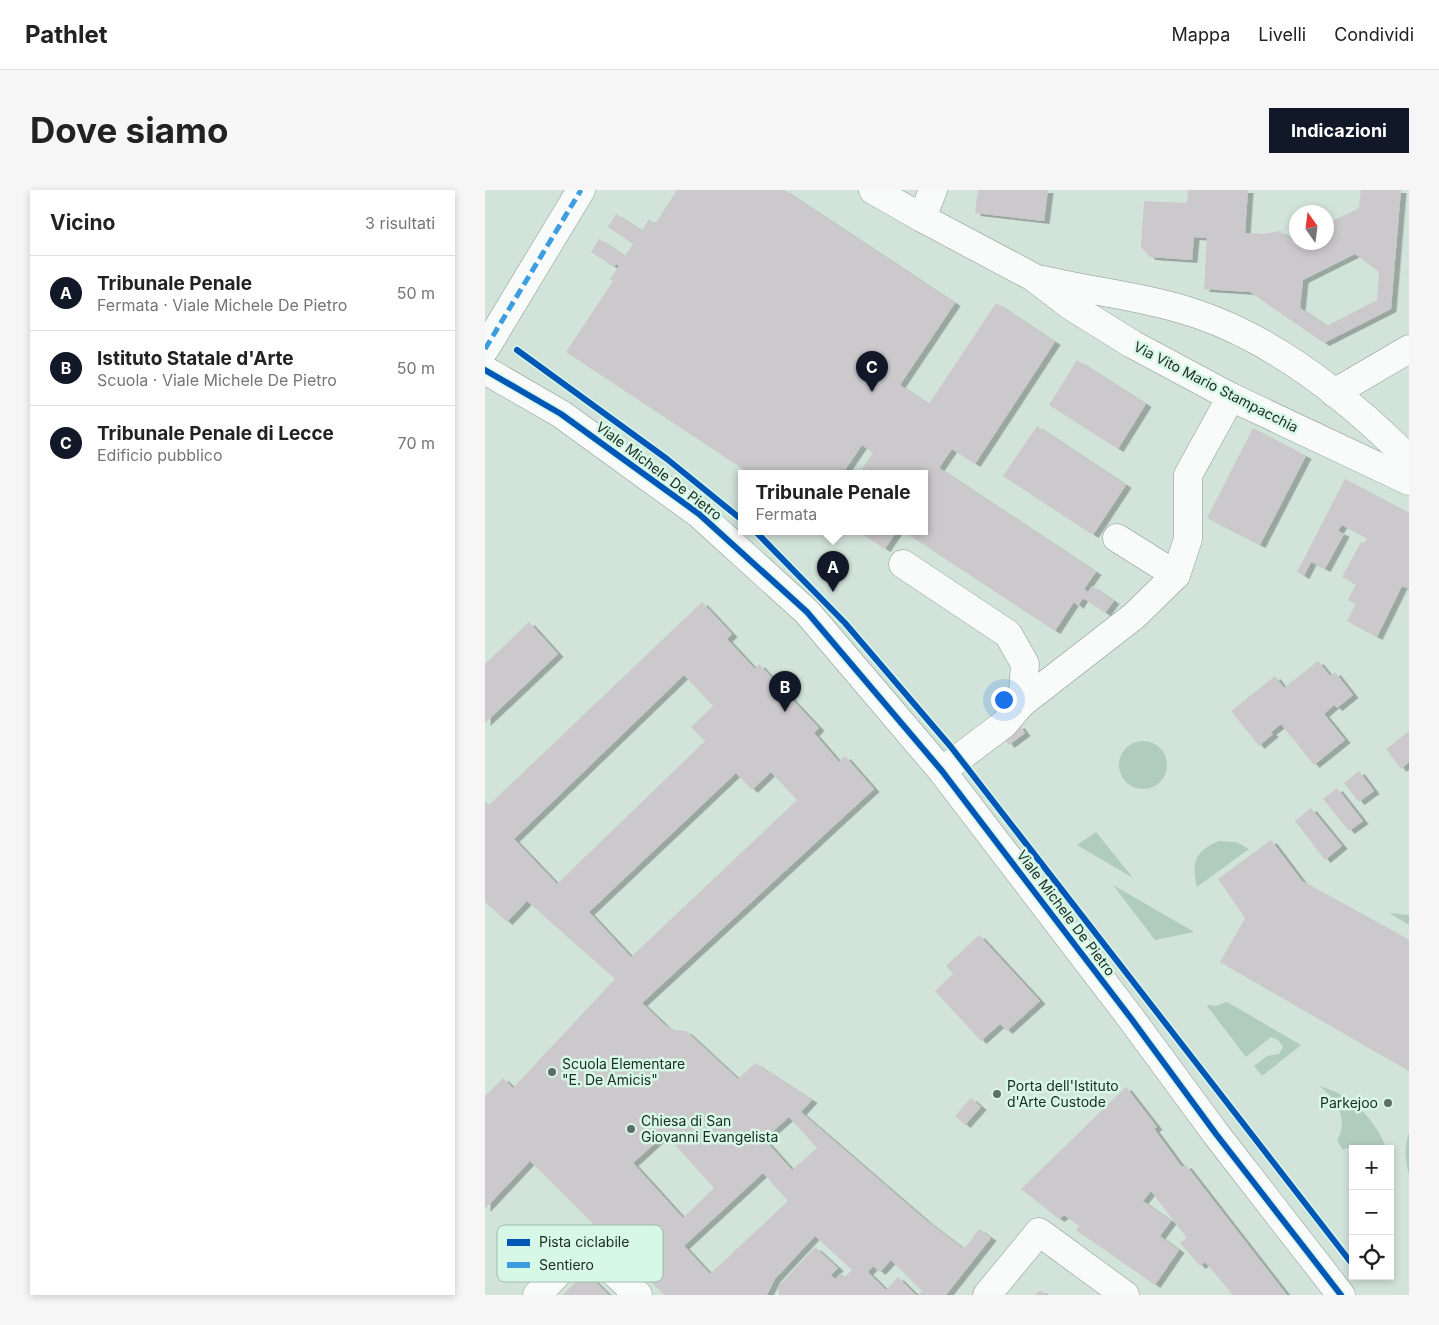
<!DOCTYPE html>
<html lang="it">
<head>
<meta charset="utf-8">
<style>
	:root { --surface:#fff; --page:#f6f6f6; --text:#222; --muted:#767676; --line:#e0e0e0; --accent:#111827 }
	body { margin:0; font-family:Inter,sans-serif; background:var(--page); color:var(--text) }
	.controls { position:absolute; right:15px; bottom:15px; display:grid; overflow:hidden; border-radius:0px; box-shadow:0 2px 8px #0003 }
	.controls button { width:45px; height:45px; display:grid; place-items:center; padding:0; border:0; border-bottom:1px solid var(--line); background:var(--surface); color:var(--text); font:25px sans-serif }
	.compass { position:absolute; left:804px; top:15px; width:45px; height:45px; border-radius:50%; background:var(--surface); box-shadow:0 2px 8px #0003; rotate:346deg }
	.you { position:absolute; left:518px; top:509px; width:18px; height:18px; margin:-12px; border:4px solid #fff; border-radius:50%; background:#1a73e8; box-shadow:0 0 0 8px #1a73e833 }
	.badge { display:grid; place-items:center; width:32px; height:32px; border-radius:50%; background:var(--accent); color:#fff; font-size:16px; font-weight:700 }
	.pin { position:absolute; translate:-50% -41px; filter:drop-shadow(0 1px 2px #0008) }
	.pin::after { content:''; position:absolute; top:26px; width:18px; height:15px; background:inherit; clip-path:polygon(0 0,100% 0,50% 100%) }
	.popup { position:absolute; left:253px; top:280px; width:190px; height:65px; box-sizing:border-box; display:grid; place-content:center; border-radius:0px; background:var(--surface); filter:drop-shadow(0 1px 4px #0005); font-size:16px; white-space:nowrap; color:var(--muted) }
	.popup b { font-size:19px; color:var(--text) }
	.popup::after { content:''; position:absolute; left:50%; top:100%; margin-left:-10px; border:10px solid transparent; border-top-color:var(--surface) }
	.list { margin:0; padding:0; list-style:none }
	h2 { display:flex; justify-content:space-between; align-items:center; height:65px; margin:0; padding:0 20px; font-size:21px }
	h2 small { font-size:16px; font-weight:400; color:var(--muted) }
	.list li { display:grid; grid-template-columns:32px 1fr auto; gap:15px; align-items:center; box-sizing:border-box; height:75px; padding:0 20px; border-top:1px solid var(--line) }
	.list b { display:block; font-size:19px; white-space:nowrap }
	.list p { margin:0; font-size:16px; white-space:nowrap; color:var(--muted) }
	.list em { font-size:16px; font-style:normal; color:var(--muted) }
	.icon { flex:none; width:28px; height:28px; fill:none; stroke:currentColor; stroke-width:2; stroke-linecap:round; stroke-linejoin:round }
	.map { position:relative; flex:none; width:924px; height:1105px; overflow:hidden; border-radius:0px }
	header { display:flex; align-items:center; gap:30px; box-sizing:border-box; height:70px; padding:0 25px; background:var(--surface); border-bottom:1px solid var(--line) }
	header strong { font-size:24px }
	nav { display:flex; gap:28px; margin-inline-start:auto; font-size:18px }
	.intro { display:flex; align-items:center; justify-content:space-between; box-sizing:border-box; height:120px; padding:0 30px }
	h1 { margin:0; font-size:35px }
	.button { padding:12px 22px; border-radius:0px; background:var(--accent); color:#fff; font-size:18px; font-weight:700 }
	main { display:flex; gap:30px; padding:0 30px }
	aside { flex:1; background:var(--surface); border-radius:0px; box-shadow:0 2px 8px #0003 }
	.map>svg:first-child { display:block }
</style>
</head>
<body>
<header>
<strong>Pathlet</strong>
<nav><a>Mappa</a><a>Livelli</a><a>Condividi</a></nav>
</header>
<div class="intro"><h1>Dove siamo</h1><a class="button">Indicazioni</a></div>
<main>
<aside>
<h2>Vicino<small>3 risultati</small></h2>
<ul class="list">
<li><span class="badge">A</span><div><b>Tribunale Penale</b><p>Fermata · Viale Michele De Pietro</p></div><em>50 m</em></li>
<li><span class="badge">B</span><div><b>Istituto Statale d'Arte</b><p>Scuola · Viale Michele De Pietro</p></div><em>50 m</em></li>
<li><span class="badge">C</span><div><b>Tribunale Penale di Lecce</b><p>Edificio pubblico</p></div><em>70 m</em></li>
</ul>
</aside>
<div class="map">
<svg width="924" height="1105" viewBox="0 0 924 1105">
	<defs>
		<filter id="shadow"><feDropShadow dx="5.5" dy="3" stdDeviation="0" flood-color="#0004"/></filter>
	</defs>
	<rect width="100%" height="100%" fill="#d2e3da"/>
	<g fill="#b0ccbd">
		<circle cx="658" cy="575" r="24"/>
		<path d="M 611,642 L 648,688 L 592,655 Z"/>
		<path d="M 734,651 L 751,652 L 764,659 L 712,697 C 706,672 710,661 734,651 Z"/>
		<path d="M 628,695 L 709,742 L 670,750 Z"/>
		<path d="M 904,723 L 924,725 L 924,735 Z"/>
		<path d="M 742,812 L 816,855 L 777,886 L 769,876 L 782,866 L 794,864 L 798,857 L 793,850 L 786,847 L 761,867 L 722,816 L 723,815 L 731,816 Z"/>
		<path d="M 834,896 C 840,898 847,900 853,903 C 873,913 895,937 901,959 C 889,959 869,954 858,960 L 852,951 C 864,930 852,909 834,896 Z"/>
		<path d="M 924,943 L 924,985 C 920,971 919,957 924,943 Z"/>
	</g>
	<g fill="#cbc9cb" fill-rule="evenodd" filter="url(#shadow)">
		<path d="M 192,0 L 299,0 L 470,113 L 415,195 L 444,214 L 511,113 L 570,152 L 490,274 L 467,259 L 454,278 L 611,382 L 599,399 L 603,402 L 607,396 L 629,411 L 620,423 L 598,408 L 593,416 L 589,412 L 570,441 L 418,341 L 439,341 L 439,283 L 374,283 L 388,263 L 377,255 L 358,283 L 264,283 L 81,162 L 128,91 L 125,89 L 134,76 L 131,74 L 129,77 L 106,62 L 114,49 L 140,66 L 148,54 L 123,37 L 131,24 L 157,41 L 164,29 L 170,34 Z"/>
		<path d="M 493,0 L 563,0 L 559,31 L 490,23 Z"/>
		<path d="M 703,0 L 763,0 L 760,43 L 778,44 L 795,41 L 809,51 L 812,50 L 812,52 L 842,52 L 842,34 L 874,18 L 876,0 L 916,0 L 906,119 L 839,153 L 765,102 L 719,99 L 722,48 L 709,47 L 707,70 L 665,67 L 656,57 L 659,11 L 702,13 ZM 870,64 L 894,82 L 892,110 L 842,136 L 815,118 L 818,90 Z"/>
		<path d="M 592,170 L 661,214 L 633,259 L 564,215 Z"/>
		<path d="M 552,236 L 641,295 L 608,345 L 518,286 Z"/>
		<path d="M 768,238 L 821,266 L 775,355 L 722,328 Z"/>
		<path d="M 860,289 L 924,323 L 924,399 L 917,396 L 892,447 L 862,431 L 871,414 L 863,410 L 871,394 L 857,387 L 876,352 L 879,353 L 882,348 L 857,335 L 853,341 L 859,344 L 840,379 L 826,372 L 819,386 L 812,382 Z"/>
		<path d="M 372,341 L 412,341 L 400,359 Z"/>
		<path d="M 217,412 L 247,444 L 242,449 L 270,479 L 274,474 L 334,538 L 329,543 L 354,572 L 360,566 L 389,599 L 157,813 L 180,835 L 188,840 L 201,841 L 253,889 L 270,873 L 327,910 L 316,922 L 442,1031 L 479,1059 L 494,1039 L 506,1048 L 461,1105 L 433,1105 L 437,1101 L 406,1070 L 395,1082 L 388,1076 L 383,1082 L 401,1100 L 413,1087 L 431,1105 L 294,1105 L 293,1097 L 330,1057 L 353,1078 L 346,1085 L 350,1089 L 356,1083 L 360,1087 L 367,1080 L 330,1046 L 290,1089 L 282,1105 L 179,1105 L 45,971 L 0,1019 L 0,906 L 18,888 L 28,898 L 130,789 L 42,711 L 22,732 L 0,712 L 0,611 L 4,615 ZM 199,485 L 228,516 L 206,537 L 220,551 L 72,694 L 29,649 ZM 286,582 L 312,610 L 146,767 L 104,722 L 251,583 L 267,600 ZM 304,927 L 332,958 L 307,980 L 279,949 ZM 180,944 L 229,998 L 198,1028 L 148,973 ZM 278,983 L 303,1011 L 225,1084 L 199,1056 Z"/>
		<path d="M 44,432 L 73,464 L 0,533 L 0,474 Z"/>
		<path d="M 833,471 L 845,486 L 850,482 L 868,505 L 852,518 L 849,515 L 839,524 L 860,550 L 829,575 L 796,534 L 786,542 L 788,544 L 774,556 L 746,521 L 790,486 L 799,498 Z"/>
		<path d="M 534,535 L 540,543 L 524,555 L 518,547 Z"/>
		<path d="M 924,541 L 924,572 L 916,579 L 901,559 Z"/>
		<path d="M 874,581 L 889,601 L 874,612 L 859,593 Z"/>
		<path d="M 852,598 L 878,631 L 864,641 L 838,609 Z"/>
		<path d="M 826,618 L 857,656 L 840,670 L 810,631 Z"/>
		<path d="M 786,650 L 817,691 L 924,750 L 924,881 L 735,772 L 760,728 L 733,689 Z"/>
		<path d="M 494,745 L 555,811 L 522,841 L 515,834 L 496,851 L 450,801 L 468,784 L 461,776 Z"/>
		<path d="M 641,897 L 672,937 L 669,939 L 697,977 L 701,975 L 802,1105 L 748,1105 L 720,1072 L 715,1076 L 695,1053 L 702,1048 L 666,1001 L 658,1011 L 686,1031 L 675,1046 L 694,1060 L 670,1095 L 591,1040 L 594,1036 L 579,1025 L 574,1029 L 536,999 Z"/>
		<path d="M 486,908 L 496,917 L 480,935 L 470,926 Z"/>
		<path d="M 100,1082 L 124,1105 L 78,1105 Z"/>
		<path d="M 555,1100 L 561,1105 L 550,1105 Z"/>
	</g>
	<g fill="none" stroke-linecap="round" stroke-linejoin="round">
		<defs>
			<g id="minor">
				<path d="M 388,0 L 437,28 L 548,87 L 586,116 L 647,154 L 746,207 L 924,291"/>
				<path d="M 437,28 L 448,0"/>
				<path d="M 559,90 C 609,102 662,107 712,124 C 792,151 865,210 924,269"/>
				<path d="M 0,159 L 96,0"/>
				<path d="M 0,180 L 76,224 L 214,324 L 322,422 L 457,581 L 645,827 L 731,944 L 856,1105"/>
				<path d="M 849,203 L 924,159"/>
				<path d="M 632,348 L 691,385"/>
				<path d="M 418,374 L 523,444 L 540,474 L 537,513 L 519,534 L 457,581"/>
				<path d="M 537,513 L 649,426 L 691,385 L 703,349 L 703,285 L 746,207"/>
				<path d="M 52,1105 L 94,1061 L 114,1068 L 153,1105"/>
				<path d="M 502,1105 L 554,1042 L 640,1105"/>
			</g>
		</defs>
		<use href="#minor" stroke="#8b9991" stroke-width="29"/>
		<use href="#minor" stroke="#f8fbf9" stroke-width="28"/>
		<path stroke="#3c9de0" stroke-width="5" stroke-dasharray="10 5" stroke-linecap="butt" d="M 0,159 L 96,0"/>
		<defs>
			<g id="cycleway">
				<path d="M 32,160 L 182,269 L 257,330"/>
				<path d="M 0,180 L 76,224 L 214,324 L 322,422 L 457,581 L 645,827 L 731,944 L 856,1105"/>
				<path d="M 270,341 L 360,433 L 466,557 L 868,1075"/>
			</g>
		</defs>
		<use href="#cycleway" stroke="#d7f8e6" stroke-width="9"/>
		<use href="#cycleway" stroke="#0057b8" stroke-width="6"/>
	</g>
	<g fill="#5e6d65" stroke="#d7f8e6" stroke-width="2">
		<circle cx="67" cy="882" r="5"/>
		<circle cx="512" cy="904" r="5"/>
		<circle cx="903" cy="913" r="5"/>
		<circle cx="146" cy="939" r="5"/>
	</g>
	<g text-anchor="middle" stroke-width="5" stroke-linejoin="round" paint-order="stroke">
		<g font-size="14" fill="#202d26" stroke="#d7f8e6">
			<text transform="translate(731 197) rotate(27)" y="5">Via Vito Mario Stampacchia</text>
			<text transform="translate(174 281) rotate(37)" y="5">Viale Michele De Pietro</text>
			<text transform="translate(581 723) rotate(53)" y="5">Viale Michele De Pietro</text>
		</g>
		<g font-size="14" fill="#202d26" stroke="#d7f8e6" text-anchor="start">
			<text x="77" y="879">Scuola Elementare<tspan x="77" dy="16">"E. De Amicis"</tspan></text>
			<text x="522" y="901">Porta dell'Istituto<tspan x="522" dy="16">d'Arte Custode</tspan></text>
			<text x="893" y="918" text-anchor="end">Parkejoo</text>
			<text x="156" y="936">Chiesa di San<tspan x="156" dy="16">Giovanni Evangelista</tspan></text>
		</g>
	</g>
	<rect x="12" y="1035" width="166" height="57" rx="8" fill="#d7f8e6" stroke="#a0bbac" stroke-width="1"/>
	<rect x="22" y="1049" width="23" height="7" fill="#0057b8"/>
	<rect x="22" y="1072" width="23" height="6" fill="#3c9de0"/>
	<g font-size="14" fill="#202d26">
		<text x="54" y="1057">Pista ciclabile</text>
		<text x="54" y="1080">Sentiero</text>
	</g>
</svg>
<div class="controls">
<button>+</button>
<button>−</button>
<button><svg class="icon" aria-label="locate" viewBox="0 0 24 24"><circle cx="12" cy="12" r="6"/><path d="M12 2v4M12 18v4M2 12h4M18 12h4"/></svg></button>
</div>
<svg class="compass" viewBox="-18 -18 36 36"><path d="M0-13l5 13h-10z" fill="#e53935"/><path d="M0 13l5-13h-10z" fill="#767676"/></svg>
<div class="you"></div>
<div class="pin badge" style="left:348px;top:402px">A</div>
<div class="popup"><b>Tribunale Penale</b>Fermata</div>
<div class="pin badge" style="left:300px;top:522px">B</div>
<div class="pin badge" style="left:387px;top:202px">C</div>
</div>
</main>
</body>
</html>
